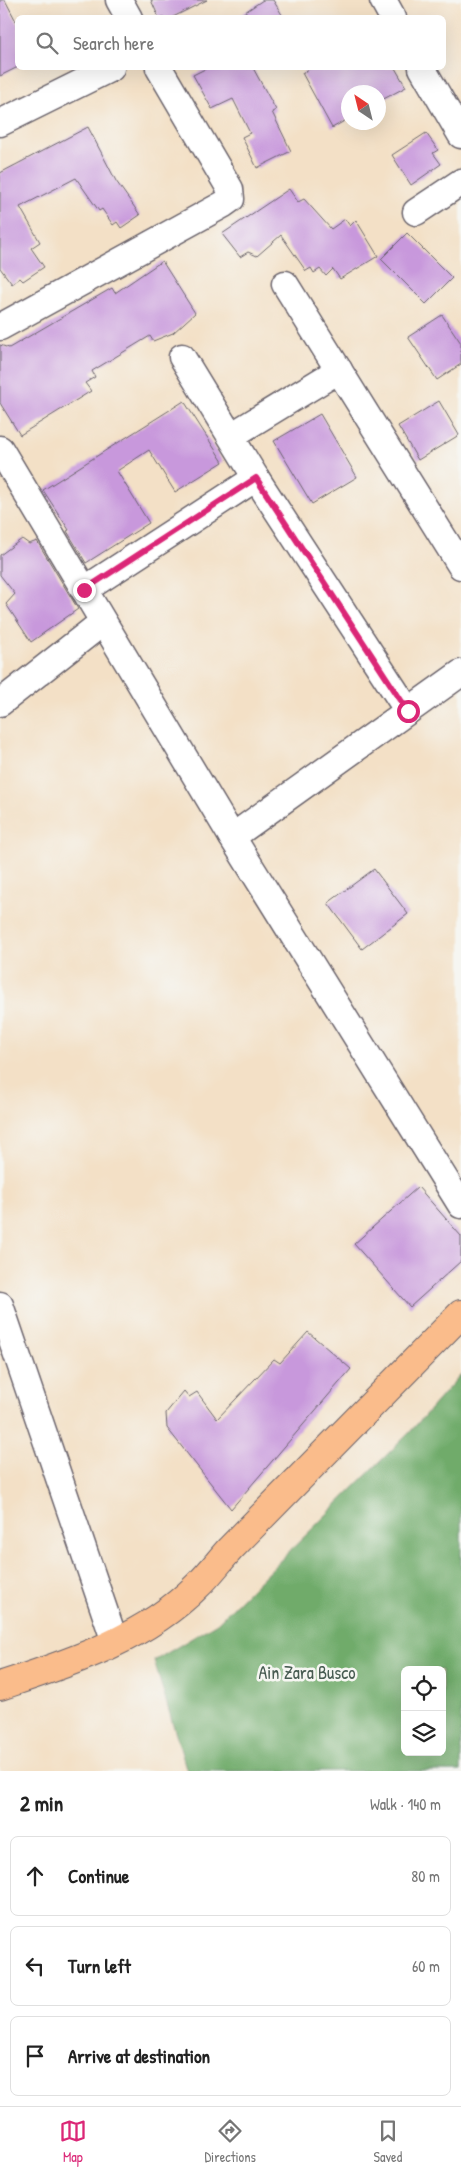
<!DOCTYPE html>
<html lang="en">
<head>
<meta charset="utf-8">
<style>
	:root { --surface:#fff; --page:#f2f2f2; --text:#222; --muted:#767676; --line:#e0e0e0; --accent:#db2777 }
	body { margin:0; font-family:"Patrick Hand",sans-serif; background:var(--page); color:var(--text) }
	.controls { position:absolute; right:15px; bottom:15px; display:grid; overflow:hidden; border-radius:8px; box-shadow:0 5px 20px #0002 }
	.controls button { width:45px; height:45px; display:grid; place-items:center; padding:0; border:0; border-bottom:1px solid var(--line); background:var(--surface); color:var(--text); font:25px sans-serif }
	.compass { position:absolute; left:341px; top:85px; width:45px; height:45px; border-radius:50%; background:var(--surface); box-shadow:0 5px 20px #0002; rotate:325deg }
	.stop { position:absolute; width:15px; height:15px; margin:-11px; border:4px solid #db2777; border-radius:50%; background:#fff }
	.stop.end { background:#db2777; border-color:#fff; box-shadow:0 1px 5px #0008 }
	.list { margin:0; padding:0; list-style:none }
	h2 { display:flex; justify-content:space-between; align-items:center; height:65px; margin:0; padding:0 20px; font-size:21px }
	h2 small { font-size:16px; font-weight:400; color:var(--muted) }
	.list li { display:grid; grid-template-columns:32px 1fr auto; gap:15px; align-items:center; box-sizing:border-box; height:80px; margin:0 10px 10px; padding:0 10px; border:1px solid var(--line); border-radius:8px }
	.list b { display:block; font-size:19px; white-space:nowrap }
	.list em { font-size:16px; font-style:normal; color:var(--muted) }
	.icon { flex:none; width:28px; height:28px; fill:none; stroke:currentColor; stroke-width:2; stroke-linecap:round; stroke-linejoin:round }
	.map { position:relative; flex:none; width:461px; height:1771px; overflow:hidden }
	.search { position:absolute; background:var(--surface); box-shadow:0 5px 20px #0002; left:15px; right:15px; top:15px; height:55px; display:flex; align-items:center; gap:12px; box-sizing:border-box; padding:0 18px; border-radius:8px; color:var(--muted); font-size:19px }
	.sheet { height:335px; background:var(--surface) }
	nav { display:flex; justify-content:space-around; align-items:center; box-sizing:border-box; height:70px; border-top:1px solid var(--line); background:var(--surface); font-size:14px; color:var(--muted) }
	nav a { display:grid; justify-items:center; gap:2px }
	nav .on { color:var(--accent) }
	.map>svg:first-child { display:block }
</style>
</head>
<body>
<div class="map">
<svg width="461" height="1771" viewBox="0 0 461 1771">
	<rect width="100%" height="100%" fill="#f6f6f2"/>
	<filter id="ink" filterUnits="userSpaceOnUse"><feTurbulence type="fractalNoise" baseFrequency=".02" numOctaves="2"/><feDisplacementMap in="SourceGraphic" scale="10" xChannelSelector="R" yChannelSelector="G"/><feConvolveMatrix kernelMatrix="1 2 1 2 8 2 1 2 1" color-interpolation-filters="sRGB"/></filter>
	<filter id="wash" filterUnits="userSpaceOnUse"><feTurbulence type="fractalNoise" baseFrequency=".0096" numOctaves="4" result="noise"/><feDisplacementMap in="SourceGraphic" scale="20" xChannelSelector="R" yChannelSelector="G"/><feGaussianBlur stdDeviation="1.12" result="paint"/><feColorMatrix in="noise" values="0 0 0 0 0 0 0 0 0 0 0 0 0 0 0 0 0 1.4 0 .05"/><feComposite in="paint" operator="in"/></filter>
	<g filter="url(#wash)">
		<rect width="100%" height="100%" fill="#f3e0c6"/>
		<path fill="#70ab6b" stroke="#496653" fill-rule="evenodd" d="M 461,1374 L 461,1771 L 187,1771 L 154,1661 L 217,1623 L 410,1432 ZM 405,1670 L 442,1670 L 442,1752 L 405,1752 Z"/>
		<g id="blocks">
			<g fill="#c898dc">
				<path d="M 0,0 L 5,0 L 18,25 L 18,67 L 0,76 Z"/>
				<path d="M 151,0 L 207,0 L 171,18 L 159,18 Z"/>
				<path d="M 263,0 L 273,0 L 284,18 L 236,18 Z"/>
				<path d="M 207,68 L 253,68 L 276,110 L 272,112 L 291,151 L 257,168 L 242,137 L 250,133 L 233,99 L 212,109 L 193,75 Z"/>
				<path d="M 311,68 L 395,68 L 406,87 L 378,102 L 378,92 L 348,92 L 348,119 L 332,128 L 302,73 Z"/>
				<path d="M 88,127 L 116,181 L 140,215 L 121,228 L 117,222 L 113,225 L 102,209 L 99,211 L 76,178 L 20,207 L 40,242 L 31,248 L 44,267 L 23,281 L 20,278 L 12,284 L 0,268 L 0,173 Z"/>
				<path d="M 426,133 L 438,150 L 433,153 L 441,164 L 411,185 L 392,155 Z"/>
				<path d="M 289,189 L 298,202 L 304,199 L 331,229 L 345,219 L 350,226 L 356,220 L 378,256 L 340,279 L 333,269 L 326,276 L 320,269 L 314,273 L 311,268 L 306,271 L 281,235 L 257,256 L 248,252 L 240,257 L 222,234 Z"/>
				<path d="M 407,233 L 452,278 L 426,304 L 381,259 Z"/>
				<path d="M 162,261 L 195,313 L 173,333 L 153,341 L 150,336 L 92,371 L 95,377 L 85,383 L 91,391 L 20,435 L 0,403 L 0,345 L 9,348 L 112,288 L 115,293 Z"/>
				<path d="M 442,315 L 461,343 L 461,364 L 437,380 L 408,337 Z"/>
				<path d="M 184,401 L 223,462 L 175,492 L 149,450 L 117,471 L 149,523 L 86,563 L 67,531 L 69,530 L 43,490 Z"/>
				<path d="M 439,401 L 459,435 L 418,460 L 398,426 Z"/>
				<path d="M 320,414 L 357,477 L 312,504 L 274,441 Z"/>
				<path d="M 22,539 L 29,544 L 37,541 L 78,609 L 31,642 L 6,604 L 15,594 L 0,575 L 0,555 Z"/>
				<path d="M 374,869 L 408,914 L 362,949 L 328,903 Z"/>
				<path d="M 418,1187 L 461,1236 L 461,1261 L 410,1307 L 354,1244 Z"/>
				<path d="M 308,1332 L 351,1369 L 231,1509 L 167,1428 L 166,1413 L 184,1391 L 189,1397 L 197,1392 L 217,1419 L 274,1359 L 280,1363 Z"/>
			</g>
		</g>
	</g>
	<g filter="url(#ink)">
		<use href="#blocks" fill-opacity="0" stroke="#6b646c" stroke-width="1"/>
		<g fill="none" stroke-linecap="round" stroke-linejoin="round">
			<defs>
				<g id="minor">
					<path d="M 119,0 L 129,18"/>
					<path d="M 383,0 L 393,18"/>
					<path d="M 422,68 L 461,135"/>
					<path d="M 0,123 L 111,68"/>
					<path d="M 416,212 L 461,182"/>
					<path d="M 285,284 L 461,566"/>
					<path d="M 0,327 L 224,204 L 231,199 L 230,189 L 159,68"/>
					<path d="M 182,357 L 256,478 L 408,711"/>
					<path d="M 231,436 L 339,370"/>
					<path d="M 0,449 L 232,837 L 461,1205"/>
					<path d="M 84,590 L 256,478"/>
					<path d="M 0,703 L 103,622"/>
					<path d="M 232,837 L 461,673"/>
					<path d="M 0,1305 L 115,1642"/>
				</g>
				<path id="major" d="M 0,1686 C 69,1663 145,1639 197,1586 C 209,1575 219,1561 230,1549 L 461,1314"/>
			</defs>
			<use href="#minor" stroke="#6b646c" stroke-width="29"/>
			<use href="#major" stroke="#6b646c" stroke-width="30"/>
			<use href="#minor" stroke="#fff" stroke-width="26"/>
			<use href="#major" stroke="#fabc8b" stroke-width="28"/>
		</g>
	</g>
	<g fill="none" stroke-linecap="round" stroke-linejoin="round" filter="url(#ink)">
		<path stroke="#db2777" stroke-width="6" d="M 84,590 L 256,478 L 408,711"/>
	</g>
	<g text-anchor="middle" stroke-width="5" stroke-linejoin="round" paint-order="stroke">
		<g font-size="18" fill="#475b51" stroke="#f6f6f2">
			<text x="307" y="1679">Ain Zara Busco</text>
		</g>
	</g>
</svg>
<div class="controls">
<button><svg class="icon" aria-label="locate" viewBox="0 0 24 24"><circle cx="12" cy="12" r="6"/><path d="M12 2v4M12 18v4M2 12h4M18 12h4"/></svg></button>
<button><svg class="icon" aria-label="layers" viewBox="0 0 24 24"><path d="M12 4l9 5-9 5-9-5zM3 14l9 5 9-5"/></svg></button>
</div>
<svg class="compass" viewBox="-18 -18 36 36"><path d="M0-13l5 13h-10z" fill="#e53935"/><path d="M0 13l5-13h-10z" fill="#767676"/></svg>
<div class="stop" style="left:408px;top:711px"></div>
<div class="stop end" style="left:84px;top:590px"></div>
<div class="search"><svg class="icon" aria-label="search" viewBox="0 0 24 24"><circle cx="10" cy="10" r="6"/><path d="M15 15l6 6"/></svg>Search here</div>
</div>
<section class="sheet">
<h2>2 min<small>Walk · 140 m</small></h2>
<ul class="list">
<li><svg class="icon" aria-label="ahead" viewBox="0 0 24 24"><path d="M12 20V5M6 11l6-6 6 6"/></svg><div><b>Continue</b></div><em>80 m</em></li>
<li><svg class="icon" aria-label="left" viewBox="0 0 24 24"><path d="M17 20v-9H6M10 6l-5 5 5 5"/></svg><div><b>Turn left</b></div><em>60 m</em></li>
<li><svg class="icon" aria-label="arrive" viewBox="0 0 24 24"><path d="M6 21V4h12l-3 4 3 4H6"/></svg><div><b>Arrive at destination</b></div></li>
</ul>
</section>
<nav>
<a class="on"><svg class="icon" aria-label="map" viewBox="0 0 24 24"><path d="M3 6l6-2 6 2 6-2v14l-6 2-6-2-6 2zM9 4v14M15 6v14"/></svg>Map</a>
<a><svg class="icon" aria-label="directions" viewBox="0 0 24 24"><path d="M12 3l9 9-9 9-9-9zM9 14v-3h6M13 9l2 2-2 2"/></svg>Directions</a>
<a><svg class="icon" aria-label="saved" viewBox="0 0 24 24"><path d="M7 4h10v16l-5-4-5 4z"/></svg>Saved</a>
</nav>
</body>
</html>
